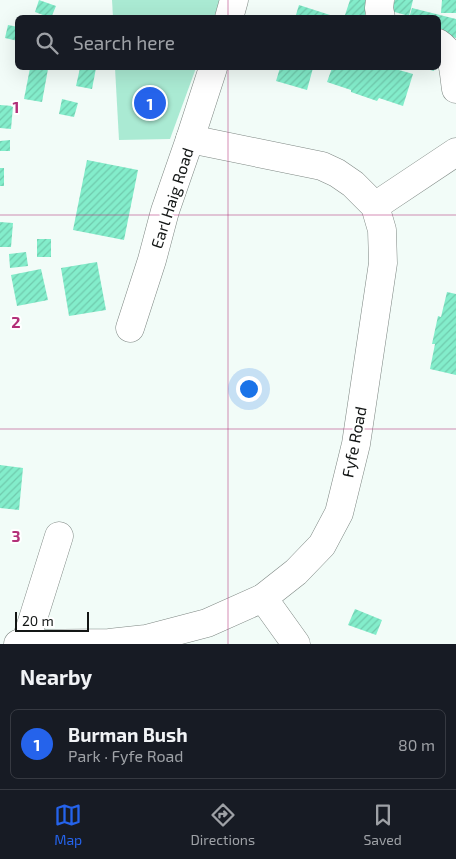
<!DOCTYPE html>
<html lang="en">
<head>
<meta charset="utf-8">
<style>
	:root { --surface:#171b24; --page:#20242c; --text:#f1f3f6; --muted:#9ea1a6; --line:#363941; --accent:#2563eb }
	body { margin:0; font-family:"Exo 2",sans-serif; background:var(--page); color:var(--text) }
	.scale { position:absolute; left:15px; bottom:12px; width:74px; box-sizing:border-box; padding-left:5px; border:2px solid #131615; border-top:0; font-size:14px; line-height:18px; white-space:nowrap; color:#131615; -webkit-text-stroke:4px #fff; paint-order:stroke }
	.you { position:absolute; left:248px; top:388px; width:18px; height:18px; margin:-12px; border:4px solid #fff; border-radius:50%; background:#1a73e8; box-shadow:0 0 0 8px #1a73e833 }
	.badge { display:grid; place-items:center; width:32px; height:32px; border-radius:50%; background:var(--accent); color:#fff; font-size:16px; font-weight:700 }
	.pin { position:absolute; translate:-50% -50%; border:2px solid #fff; box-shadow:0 1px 5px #0006 }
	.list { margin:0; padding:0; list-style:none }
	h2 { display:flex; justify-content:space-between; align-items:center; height:65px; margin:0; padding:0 20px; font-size:21px }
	h2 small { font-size:16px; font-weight:400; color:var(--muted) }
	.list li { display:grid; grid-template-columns:32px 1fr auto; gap:15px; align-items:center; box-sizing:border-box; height:70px; margin:0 10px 10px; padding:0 10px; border:1px solid var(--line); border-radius:8px }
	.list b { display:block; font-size:19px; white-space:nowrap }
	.list p { margin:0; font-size:16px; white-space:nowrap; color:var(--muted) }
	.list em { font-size:16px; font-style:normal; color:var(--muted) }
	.icon { flex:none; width:28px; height:28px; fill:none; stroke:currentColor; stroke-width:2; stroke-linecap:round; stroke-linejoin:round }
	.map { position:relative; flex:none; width:456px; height:644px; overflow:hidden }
	.search { position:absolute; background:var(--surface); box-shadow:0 5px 20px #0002; left:15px; right:15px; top:15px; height:55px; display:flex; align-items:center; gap:12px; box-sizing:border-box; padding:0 18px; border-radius:8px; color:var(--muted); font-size:19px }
	.sheet { height:145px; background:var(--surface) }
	nav { display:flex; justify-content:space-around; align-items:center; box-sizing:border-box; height:70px; border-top:1px solid var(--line); background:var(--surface); font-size:14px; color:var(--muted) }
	nav a { display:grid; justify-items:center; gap:2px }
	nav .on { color:var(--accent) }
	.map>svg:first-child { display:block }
</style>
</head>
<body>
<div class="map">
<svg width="456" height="644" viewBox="0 0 456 644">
	<defs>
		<pattern id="building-hatch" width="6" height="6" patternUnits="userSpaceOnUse" patternTransform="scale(1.25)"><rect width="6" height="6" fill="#83edcb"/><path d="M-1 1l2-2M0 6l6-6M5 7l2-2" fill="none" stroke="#70caad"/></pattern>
	</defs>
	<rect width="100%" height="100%" fill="#f2fcf8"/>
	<g fill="#aaead3">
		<path d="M 112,0 L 220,0 L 214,18 L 113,17 Z"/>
		<path d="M 115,68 L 196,68 L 170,139 L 119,140 Z"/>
	</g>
	<g fill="url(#building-hatch)">
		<path d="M 39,0 L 56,6 L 51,18 L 35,12 Z"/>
		<path d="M 350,0 L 369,0 L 364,18 L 344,18 Z"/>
		<path d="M 395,0 L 413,0 L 409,16 L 391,11 Z"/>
		<path d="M 442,0 L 456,0 L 456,13 L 441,13 Z"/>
		<path d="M 299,5 L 330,15 L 329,18 L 295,18 Z"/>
		<path d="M 412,8 L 456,19 L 456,38 L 438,34 L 438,18 L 409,18 Z"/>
		<path d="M 8,25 L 18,27 L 18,41 L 5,38 Z"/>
		<path d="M 30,68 L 48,69 L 42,102 L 24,99 Z"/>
		<path d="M 80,68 L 96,68 L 92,89 L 76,86 Z"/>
		<path d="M 280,68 L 313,68 L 307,90 L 276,81 Z"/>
		<path d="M 332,68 L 392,68 L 413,74 L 403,106 L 379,98 L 377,101 L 351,92 L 351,90 L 327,82 Z"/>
		<path d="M 423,68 L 435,68 L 434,71 Z"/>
		<path d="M 62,99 L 78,103 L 74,117 L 59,114 Z"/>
		<path d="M 0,105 L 13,106 L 11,129 L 0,128 Z"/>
		<path d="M 10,140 L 10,151 L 0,151 L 0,141 Z"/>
		<path d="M 87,160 L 138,170 L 124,240 L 73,230 Z"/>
		<rect x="0" y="168" width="4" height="18"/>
		<path d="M 0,222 L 13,223 L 11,247 L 0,247 Z"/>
		<rect x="37" y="239" width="14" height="18"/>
		<path d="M 26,252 L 28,266 L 10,268 L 9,254 Z"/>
		<path d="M 97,262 L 106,310 L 69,316 L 61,268 Z"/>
		<path d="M 41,269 L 48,300 L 17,306 L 11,275 Z"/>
		<path d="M 447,292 L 456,294 L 456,375 L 430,369 L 435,344 L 432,344 L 438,316 L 441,317 Z"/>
		<path d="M 0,465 L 23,468 L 19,510 L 0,508 Z"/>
		<path d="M 355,609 L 382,620 L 376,635 L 348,625 Z"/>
	</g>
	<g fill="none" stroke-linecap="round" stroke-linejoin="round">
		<defs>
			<g id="minor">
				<path d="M 380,0 L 379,8 L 381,18"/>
				<path d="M 229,18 L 234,0"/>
				<path d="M 438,43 C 455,54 453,71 456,89"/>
				<path d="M 375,206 L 456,152"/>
				<path d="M 130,328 L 152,260 L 165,211 L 190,139 L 213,68"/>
				<path d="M 263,598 L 296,644"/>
				<path d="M 18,644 L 109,643 L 146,639 L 207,623 L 263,598 L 296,572 L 322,545 L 339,513 L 356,444 L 383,263 L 382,230 L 375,206 L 353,184 L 337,173 L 322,166 L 190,139"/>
				<path d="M 25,644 L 59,536"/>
			</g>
		</defs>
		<use href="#minor" stroke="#7e8783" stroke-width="29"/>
		<use href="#minor" stroke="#fff" stroke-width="28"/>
	</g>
	<path fill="none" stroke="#b33079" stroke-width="1" stroke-opacity="0.55" d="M 228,0 L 228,18M 228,68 L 228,644M 0,215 L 456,215M 0,429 L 456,429"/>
	<g text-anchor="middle" stroke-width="4" stroke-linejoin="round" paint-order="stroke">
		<g font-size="16" fill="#131615" stroke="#fff">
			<text transform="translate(172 198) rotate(-72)" y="6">Earl Haig Road</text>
			<text transform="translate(354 442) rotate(-79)" y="6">Fyfe Road</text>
		</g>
	</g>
	<g font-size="16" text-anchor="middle" font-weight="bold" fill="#b33079" stroke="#fff" stroke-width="4" stroke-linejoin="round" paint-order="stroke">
		<text x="16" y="113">1</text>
		<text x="16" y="328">2</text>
		<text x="16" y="542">3</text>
	</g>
</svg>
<div class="scale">20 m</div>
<div class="you"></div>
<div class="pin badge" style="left:150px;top:103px">1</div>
<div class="search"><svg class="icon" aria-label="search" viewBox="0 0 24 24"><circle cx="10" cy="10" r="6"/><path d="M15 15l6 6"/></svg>Search here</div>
</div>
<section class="sheet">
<h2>Nearby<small></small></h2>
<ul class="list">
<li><span class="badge">1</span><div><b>Burman Bush</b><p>Park · Fyfe Road</p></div><em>80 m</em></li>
</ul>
</section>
<nav>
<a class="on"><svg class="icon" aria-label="map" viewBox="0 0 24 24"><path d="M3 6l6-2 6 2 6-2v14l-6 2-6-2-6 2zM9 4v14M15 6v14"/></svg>Map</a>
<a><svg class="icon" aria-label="directions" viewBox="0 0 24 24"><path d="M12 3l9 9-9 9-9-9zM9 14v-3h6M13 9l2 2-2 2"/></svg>Directions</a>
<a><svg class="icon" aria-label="saved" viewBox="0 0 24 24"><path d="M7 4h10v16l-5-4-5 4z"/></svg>Saved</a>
</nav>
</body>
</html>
